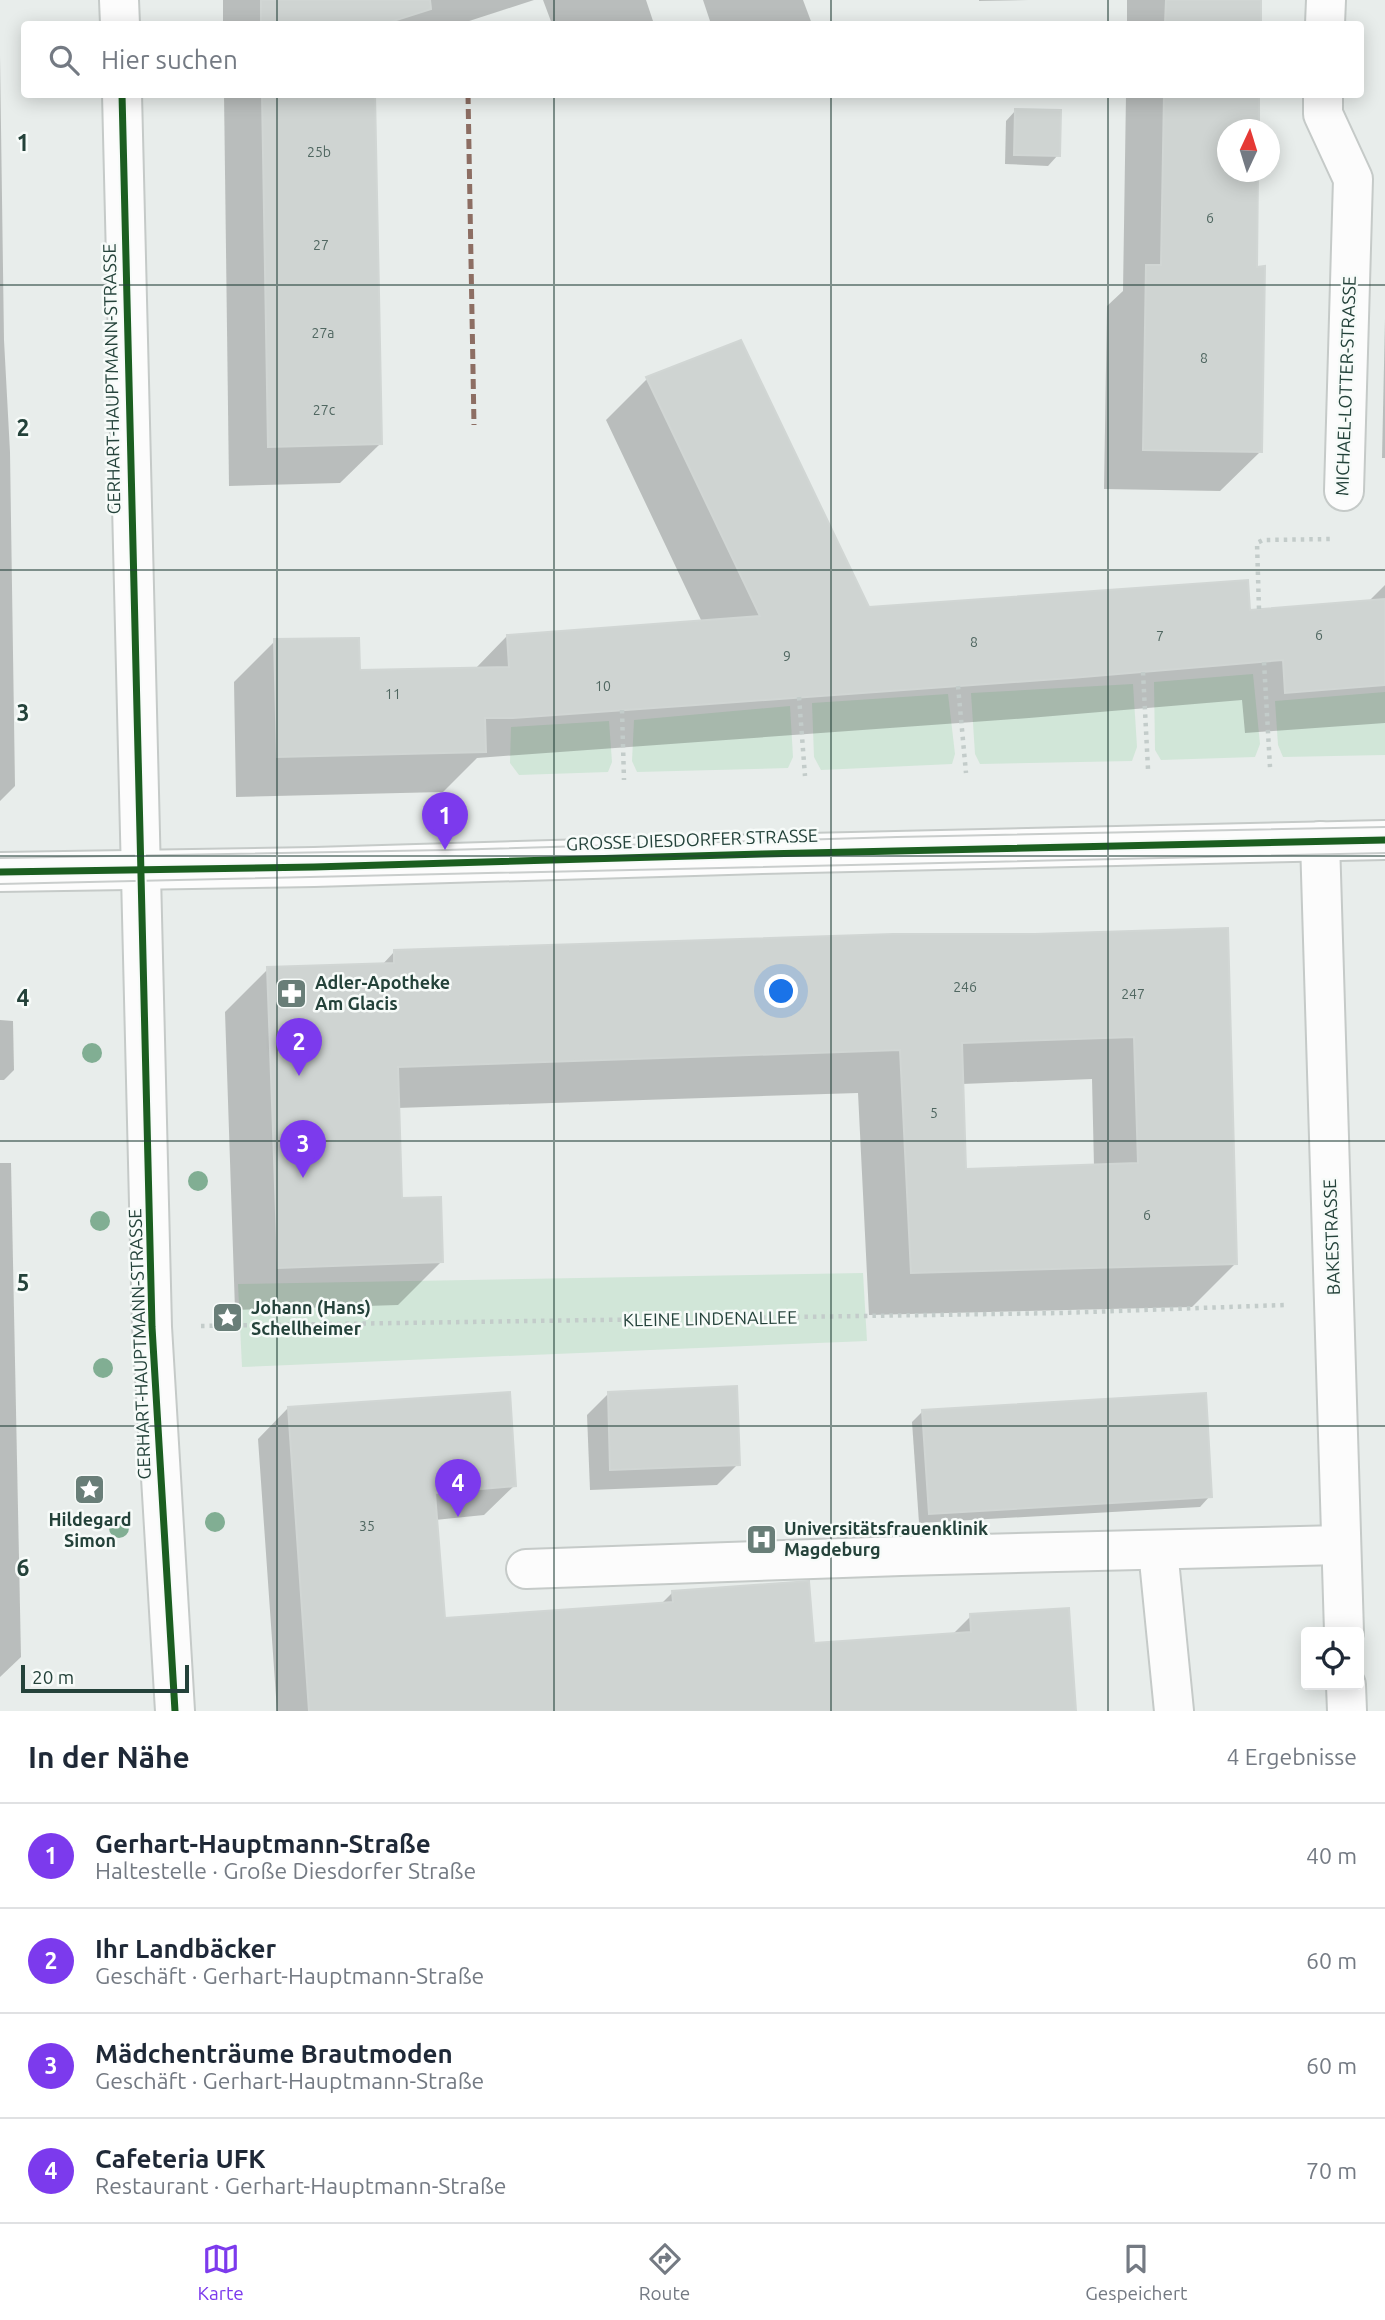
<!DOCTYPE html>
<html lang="de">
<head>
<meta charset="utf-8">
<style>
	:root { --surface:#fff; --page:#f6f6f7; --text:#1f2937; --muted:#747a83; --line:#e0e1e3; --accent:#7c3aed }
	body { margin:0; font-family:Ubuntu,sans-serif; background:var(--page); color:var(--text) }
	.controls { position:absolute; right:21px; bottom:21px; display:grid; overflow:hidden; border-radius:7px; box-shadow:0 4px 18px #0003 }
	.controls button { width:63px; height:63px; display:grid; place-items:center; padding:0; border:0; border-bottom:2px solid var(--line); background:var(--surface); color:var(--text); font:35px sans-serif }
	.compass { position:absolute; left:1217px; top:119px; width:63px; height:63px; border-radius:50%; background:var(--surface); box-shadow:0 4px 18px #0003; rotate:4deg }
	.scale { position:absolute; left:21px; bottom:18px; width:168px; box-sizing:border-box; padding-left:7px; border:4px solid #24423a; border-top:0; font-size:19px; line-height:24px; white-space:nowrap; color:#24423a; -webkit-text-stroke:5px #f7fbf9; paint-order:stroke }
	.you { position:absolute; left:782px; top:992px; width:24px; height:24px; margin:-18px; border:5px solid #fff; border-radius:50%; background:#1a73e8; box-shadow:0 0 0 10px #1a73e833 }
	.badge { display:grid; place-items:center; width:46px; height:46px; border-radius:50%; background:var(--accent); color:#fff; font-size:23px; font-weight:700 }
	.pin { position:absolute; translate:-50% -58px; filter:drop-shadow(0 2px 4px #0008) }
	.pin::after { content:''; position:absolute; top:37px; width:24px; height:21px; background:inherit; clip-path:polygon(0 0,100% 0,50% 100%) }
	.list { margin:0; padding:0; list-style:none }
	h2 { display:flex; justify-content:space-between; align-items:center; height:91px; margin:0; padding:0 28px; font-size:30px }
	h2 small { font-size:23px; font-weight:400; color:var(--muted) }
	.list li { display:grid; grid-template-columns:46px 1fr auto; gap:21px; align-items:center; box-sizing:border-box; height:105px; padding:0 28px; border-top:2px solid var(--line) }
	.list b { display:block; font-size:26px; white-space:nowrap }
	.list p { margin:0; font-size:23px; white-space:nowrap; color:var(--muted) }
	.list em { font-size:23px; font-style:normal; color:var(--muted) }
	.icon { flex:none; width:38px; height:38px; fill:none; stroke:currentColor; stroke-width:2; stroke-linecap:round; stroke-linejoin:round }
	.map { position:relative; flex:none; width:1385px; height:1711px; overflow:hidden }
	.search { position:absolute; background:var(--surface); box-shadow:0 4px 18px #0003; left:21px; right:21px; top:21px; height:77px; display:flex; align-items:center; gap:18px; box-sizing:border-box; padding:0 24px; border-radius:7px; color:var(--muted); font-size:26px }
	.sheet { height:511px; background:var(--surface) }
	nav { display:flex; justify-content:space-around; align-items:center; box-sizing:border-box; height:98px; border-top:2px solid var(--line); background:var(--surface); font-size:19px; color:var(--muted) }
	nav a { display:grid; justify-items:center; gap:4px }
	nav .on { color:var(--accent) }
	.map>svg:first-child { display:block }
</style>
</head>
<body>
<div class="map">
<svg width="1385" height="1711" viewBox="0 0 1385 1711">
	<rect width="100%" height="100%" fill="#e8edeb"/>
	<g fill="#d1e6d8">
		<path d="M 1253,674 L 1260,744 L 1255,757 L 1161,760 L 1155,750 L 1154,682 Z"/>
		<path d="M 1133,684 L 1137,747 L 1132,761 L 980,764 L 975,754 L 971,693 Z"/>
		<path d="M 1385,692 L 1385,755 L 1283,757 L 1278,745 L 1275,701 Z"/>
		<path d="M 948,694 L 955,754 L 952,764 L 821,770 L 814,757 L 812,703 Z"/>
		<path d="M 790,706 L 793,757 L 788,768 L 637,772 L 632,761 L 634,720 Z"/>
		<path d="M 609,721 L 612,762 L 608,772 L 519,775 L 510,763 L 511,727 Z"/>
		<path d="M 863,1273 L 867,1341 L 242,1367 L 238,1284 Z"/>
	</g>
	<g fill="#0003" fill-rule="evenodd">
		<path d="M 223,0 L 534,0 L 460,24 L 223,24 Z"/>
		<path d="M 543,0 L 646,0 L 654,24 L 552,24 Z"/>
		<path d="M 703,0 L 803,0 L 812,24 L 711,24 Z"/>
		<path d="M 979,0 L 1029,0 L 979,1 Z"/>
		<rect x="1127" y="0" width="132" height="24"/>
		<path d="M 0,55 L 4,340 L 10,452 L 15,786 L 0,801 Z"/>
		<path d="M 224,94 L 373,94 L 380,444 L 340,483 L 229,486 Z"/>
		<path d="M 1126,94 L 1258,94 L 1228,130 L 1228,172 L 1256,172 L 1255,268 L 1260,452 L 1220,491 L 1104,489 L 1107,306 L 1123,291 Z"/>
		<path d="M 1016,110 L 1058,155 L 1048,166 L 1005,164 L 1006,121 Z"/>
		<path d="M 1385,318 L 1385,458 L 1382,458 Z"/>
		<path d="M 740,342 L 868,609 L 1249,612 L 1368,602 L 1385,585 L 1385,723 L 1245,733 L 1242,700 L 1029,718 L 477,758 L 443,792 L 236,797 L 234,682 L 275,641 L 358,671 L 475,669 L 507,636 L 702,622 L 606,420 L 647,379 Z"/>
		<path d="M 1226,930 L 1235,1264 L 1192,1307 L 869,1315 L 858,1093 L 397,1108 L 401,1200 L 441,1262 L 398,1305 L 235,1310 L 225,1012 L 268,969 L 382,965 L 394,952 ZM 1092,1079 L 1094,1167 L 964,1171 L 962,1084 Z"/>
		<path d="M 0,1020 L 13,1021 L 14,1070 L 4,1080 L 0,1080 Z"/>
		<path d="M 0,1163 L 11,1163 L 21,1657 L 0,1677 Z"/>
		<path d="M 608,1394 L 738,1464 L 717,1485 L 590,1490 L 587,1415 Z"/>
		<path d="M 288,1408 L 515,1485 L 484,1515 L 435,1520 L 443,1620 L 660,1605 L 673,1592 L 812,1645 L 952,1635 L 971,1616 L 1067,1610 L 1074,1711 L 277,1711 L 258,1439 Z"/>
		<path d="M 923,1411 L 1210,1496 L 1200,1507 L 919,1523 L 912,1422 Z"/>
	</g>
	<g fill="#cfd4d2" stroke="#d1d6d4" stroke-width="2" fill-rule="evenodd">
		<path d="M 261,0 L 430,0 L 431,9 L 384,24 L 261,24 Z"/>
		<path d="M 1166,0 L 1261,0 L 1261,24 L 1165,24 Z"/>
		<path d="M 262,94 L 375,94 L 382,444 L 268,447 Z"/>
		<path d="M 1164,94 L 1259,94 L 1259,130 L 1228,130 L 1228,172 L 1258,172 L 1257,267 L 1265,266 L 1262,452 L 1143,450 L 1146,265 L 1161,265 Z"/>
		<path d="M 1015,109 L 1061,110 L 1060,156 L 1014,155 Z"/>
		<path d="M 741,340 L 869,607 L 1248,580 L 1250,610 L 1385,599 L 1385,685 L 1285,693 L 1283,660 L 1071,678 L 696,705 L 513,718 L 485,718 L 486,752 L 277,757 L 274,639 L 359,638 L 360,670 L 509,667 L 507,635 L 760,616 L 646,377 Z"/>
		<path d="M 1228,928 L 1237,1264 L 911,1273 L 900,1050 L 398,1067 L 402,1198 L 441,1197 L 443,1262 L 278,1268 L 267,967 L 394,963 L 394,950 L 893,934 L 1035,934 ZM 1134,1037 L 1138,1163 L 966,1169 L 962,1043 Z"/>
		<path d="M 737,1386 L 740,1465 L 610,1470 L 608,1392 Z"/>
		<path d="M 510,1392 L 516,1486 L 435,1493 L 445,1618 L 673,1602 L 672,1591 L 809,1581 L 814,1643 L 971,1632 L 970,1614 L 1069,1608 L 1076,1711 L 309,1711 L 288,1407 Z"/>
		<path d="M 1206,1393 L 1212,1497 L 929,1514 L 922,1410 Z"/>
	</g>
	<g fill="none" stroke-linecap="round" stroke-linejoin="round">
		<defs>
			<g id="minor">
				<path d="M 119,0 L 120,24"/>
				<path d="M 1325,24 L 1326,0"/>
				<path d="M 122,94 L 152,1327 L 175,1711"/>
				<path d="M 1323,94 L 1323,114 L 1353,179 L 1344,491"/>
				<path d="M 1320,841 L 1344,1632"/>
				<path d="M 0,872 L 314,867 L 762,854 L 1385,840"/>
				<path d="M 1158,1550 L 1174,1711"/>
				<path d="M 526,1569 L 901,1556 L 1340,1545"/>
				<path d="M 1346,1685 L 1347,1711"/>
			</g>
		</defs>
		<use href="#minor" stroke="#c5cac8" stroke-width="42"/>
		<g stroke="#c3ccca" stroke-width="4.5" stroke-dasharray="3.5 5" stroke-linecap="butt">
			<path d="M 1259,609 L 1257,543 L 1263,540 L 1330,539"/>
			<path d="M 1264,662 L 1270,767"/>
			<path d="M 1143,672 L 1148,769"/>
			<path d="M 958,686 L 966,773"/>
			<path d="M 799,697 L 805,776"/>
			<path d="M 622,710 L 624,780"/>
			<path d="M 201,1326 L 1060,1313 L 1284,1305"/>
		</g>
		<use href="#minor" stroke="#fcfcfc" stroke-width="38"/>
		<g stroke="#c9cdcc" stroke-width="2">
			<path d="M 0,858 L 445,850 L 897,837 L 1385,827"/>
			<path d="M 0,884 L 1385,853"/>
		</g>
		<path stroke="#8d6e63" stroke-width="5" stroke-dasharray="10 5" stroke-linecap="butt" d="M 468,94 L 474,425"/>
		<defs>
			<g id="cycleway">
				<path d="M 122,94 L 152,1327 L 175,1711"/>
				<path d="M 0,872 L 314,867 L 762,854 L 1385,840"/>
			</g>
		</defs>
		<use href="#cycleway" stroke="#f7fbf9" stroke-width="11"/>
		<use href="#cycleway" stroke="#1b5e20" stroke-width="7"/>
	</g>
	<g fill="#81ae93">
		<circle cx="92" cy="1053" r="10"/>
		<circle cx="198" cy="1181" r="10"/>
		<circle cx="100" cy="1221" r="10"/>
		<circle cx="103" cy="1368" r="10"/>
		<circle cx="215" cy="1522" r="10"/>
		<circle cx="119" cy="1528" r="10"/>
	</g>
	<path fill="none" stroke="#24423a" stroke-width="2" stroke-opacity="0.55" d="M 277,0 L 277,24M 554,0 L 554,24M 831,0 L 831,24M 1108,0 L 1108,24M 277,94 L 277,1711M 554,94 L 554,1711M 831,94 L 831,1711M 1108,94 L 1108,1711M 0,285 L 1385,285M 0,570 L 1385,570M 0,856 L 1385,856M 0,1141 L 1385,1141M 0,1426 L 1385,1426"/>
	<defs>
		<symbol id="pharmacy-square" viewBox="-11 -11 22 22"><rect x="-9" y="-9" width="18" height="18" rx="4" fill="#697e78" stroke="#f7fbf9"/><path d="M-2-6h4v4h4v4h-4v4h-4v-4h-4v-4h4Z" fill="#fff"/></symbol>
		<symbol id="sight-square" viewBox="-11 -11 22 22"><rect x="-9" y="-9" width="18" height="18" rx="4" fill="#697e78" stroke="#f7fbf9"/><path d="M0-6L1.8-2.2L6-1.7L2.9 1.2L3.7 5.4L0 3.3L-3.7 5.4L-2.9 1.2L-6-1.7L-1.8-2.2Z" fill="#fff"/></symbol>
		<symbol id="hospital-square" viewBox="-11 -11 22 22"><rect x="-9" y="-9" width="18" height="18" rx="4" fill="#697e78" stroke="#f7fbf9"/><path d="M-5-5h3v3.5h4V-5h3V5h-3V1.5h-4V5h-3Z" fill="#fff"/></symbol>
	</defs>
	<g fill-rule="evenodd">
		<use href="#pharmacy-square" x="274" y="976" width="35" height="35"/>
		<use href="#sight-square" x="210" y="1300" width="35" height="35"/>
		<use href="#sight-square" x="72" y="1472" width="35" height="35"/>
		<use href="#hospital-square" x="744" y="1522" width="35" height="35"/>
	</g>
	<g text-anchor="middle" stroke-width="5" stroke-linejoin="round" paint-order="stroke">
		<g font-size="14" fill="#506761">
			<text x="319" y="157">25b</text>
			<text x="1210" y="223">6</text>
			<text x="321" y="250">27</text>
			<text x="323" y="338">27a</text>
			<text x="1204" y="363">8</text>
			<text x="324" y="415">27c</text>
			<text x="1319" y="640">6</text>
			<text x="1160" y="641">7</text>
			<text x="974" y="647">8</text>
			<text x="787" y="661">9</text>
			<text x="603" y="691">10</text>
			<text x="393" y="699">11</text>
			<text x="965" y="992">246</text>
			<text x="1133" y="999">247</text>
			<text x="934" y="1118">5</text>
			<text x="1147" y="1220">6</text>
			<text x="367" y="1531">35</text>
		</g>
		<g font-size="18" fill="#24423a" stroke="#f7fbf9">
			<text transform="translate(112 379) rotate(-91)" y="6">GERHART-HAUPTMANN-STRASSE</text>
			<text transform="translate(1346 386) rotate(-88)" y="6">MICHAEL-LOTTER-STRASSE</text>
			<text transform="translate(692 840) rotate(-2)" y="6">GROSSE DIESDORFER STRASSE</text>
			<text transform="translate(1332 1237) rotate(-92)" y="6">BAKESTRASSE</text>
			<text transform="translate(710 1319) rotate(-1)" y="6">KLEINE LINDENALLEE</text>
			<text transform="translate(140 1344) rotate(-92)" y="6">GERHART-HAUPTMANN-STRASSE</text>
		</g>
		<g font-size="18" font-weight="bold" fill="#24423a" stroke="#f7fbf9" text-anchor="start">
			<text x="315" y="989">Adler-Apotheke<tspan x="315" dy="21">Am Glacis</tspan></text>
			<text x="251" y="1314">Johann (Hans)<tspan x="251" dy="21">Schellheimer</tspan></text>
			<text x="90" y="1526" text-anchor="middle">Hildegard<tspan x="90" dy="21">Simon</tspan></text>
			<text x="784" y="1535">Universitätsfrauenklinik<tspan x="784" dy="21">Magdeburg</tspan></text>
		</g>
	</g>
	<g font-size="23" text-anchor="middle" font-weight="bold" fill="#24423a" stroke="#f7fbf9" stroke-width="5" stroke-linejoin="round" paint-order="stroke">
		<text x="23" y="151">1</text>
		<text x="23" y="436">2</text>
		<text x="23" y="721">3</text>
		<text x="23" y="1006">4</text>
		<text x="23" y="1291">5</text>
		<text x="23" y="1576">6</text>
	</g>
</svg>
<div class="controls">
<button><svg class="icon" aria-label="locate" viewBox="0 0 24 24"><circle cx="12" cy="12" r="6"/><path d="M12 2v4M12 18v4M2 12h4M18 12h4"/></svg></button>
</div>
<svg class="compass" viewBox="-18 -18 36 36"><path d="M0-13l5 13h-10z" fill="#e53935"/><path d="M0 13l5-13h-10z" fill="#747a83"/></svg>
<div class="scale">20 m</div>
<div class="you"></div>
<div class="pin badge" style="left:445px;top:850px">1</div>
<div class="pin badge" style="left:299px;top:1076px">2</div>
<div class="pin badge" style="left:303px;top:1178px">3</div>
<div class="pin badge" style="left:458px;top:1517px">4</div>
<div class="search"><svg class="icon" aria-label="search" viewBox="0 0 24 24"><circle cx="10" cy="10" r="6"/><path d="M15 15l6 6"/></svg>Hier suchen</div>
</div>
<section class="sheet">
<h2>In der Nähe<small>4 Ergebnisse</small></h2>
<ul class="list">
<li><span class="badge">1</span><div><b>Gerhart-Hauptmann-Straße</b><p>Haltestelle · Große Diesdorfer Straße</p></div><em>40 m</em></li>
<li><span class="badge">2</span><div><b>Ihr Landbäcker</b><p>Geschäft · Gerhart-Hauptmann-Straße</p></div><em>60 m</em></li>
<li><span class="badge">3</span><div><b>Mädchenträume Brautmoden</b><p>Geschäft · Gerhart-Hauptmann-Straße</p></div><em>60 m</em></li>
<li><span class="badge">4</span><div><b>Cafeteria UFK</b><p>Restaurant · Gerhart-Hauptmann-Straße</p></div><em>70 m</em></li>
</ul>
</section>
<nav>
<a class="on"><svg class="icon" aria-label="map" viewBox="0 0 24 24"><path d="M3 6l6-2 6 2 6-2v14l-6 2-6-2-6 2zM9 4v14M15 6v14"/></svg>Karte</a>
<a><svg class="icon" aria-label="directions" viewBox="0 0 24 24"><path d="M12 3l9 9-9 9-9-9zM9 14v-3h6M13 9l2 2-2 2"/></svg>Route</a>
<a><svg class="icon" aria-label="saved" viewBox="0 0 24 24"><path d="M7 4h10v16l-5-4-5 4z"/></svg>Gespeichert</a>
</nav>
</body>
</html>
